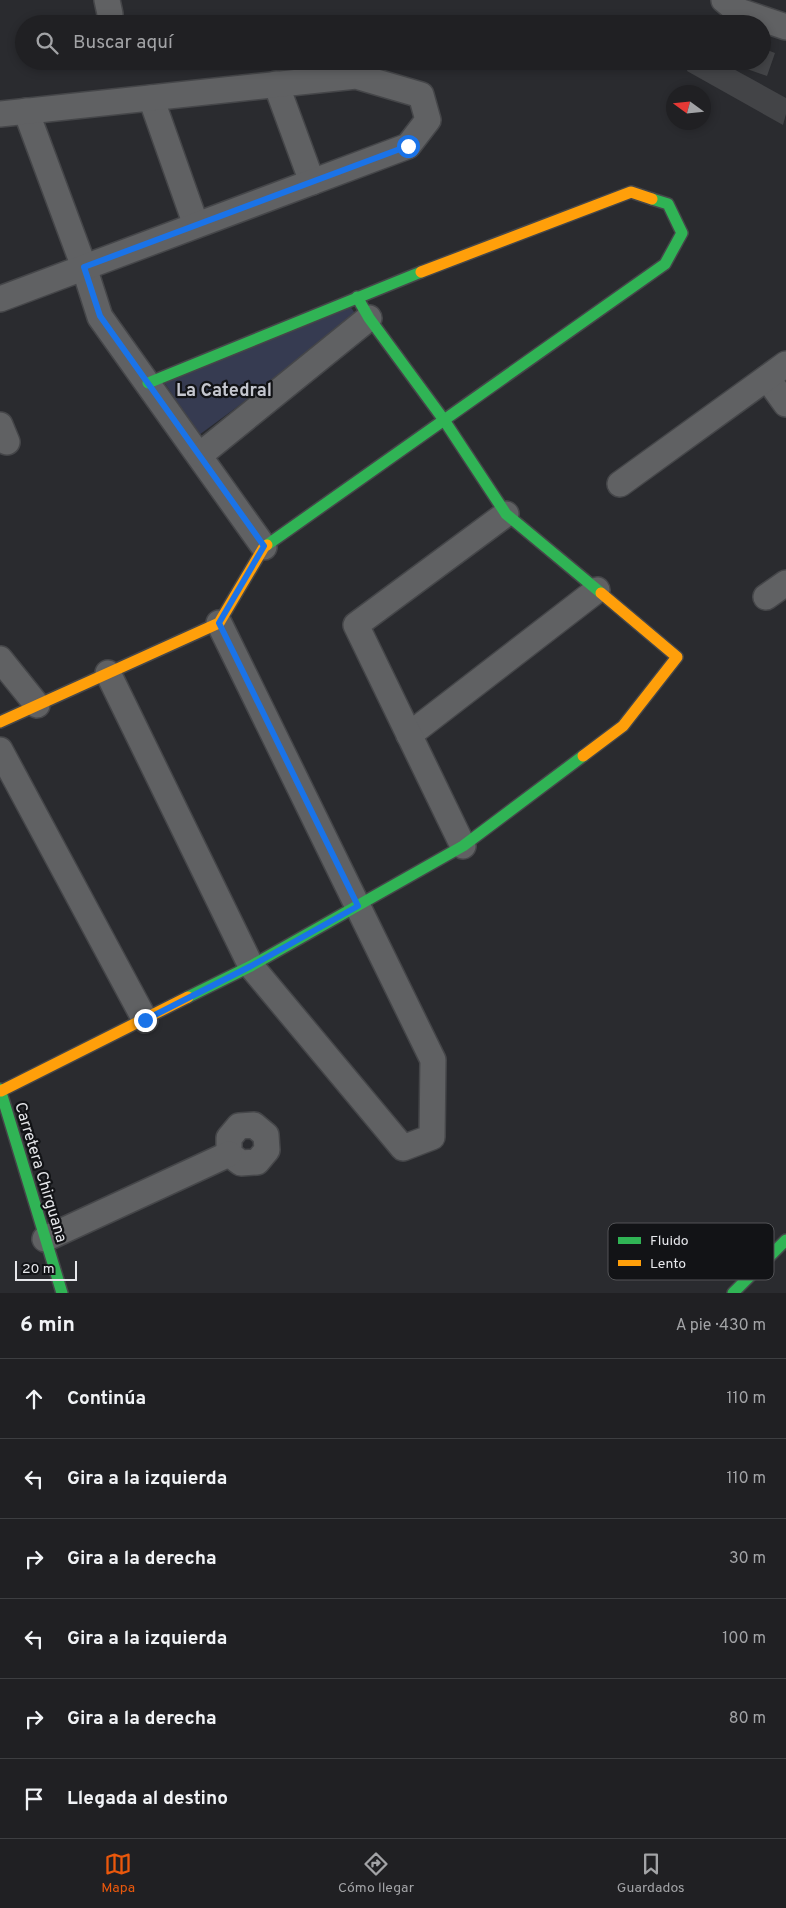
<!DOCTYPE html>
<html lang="es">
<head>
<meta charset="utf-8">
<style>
	:root { --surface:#202023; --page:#2d2d30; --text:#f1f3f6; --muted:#a2a3a6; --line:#3d3e41; --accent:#ea580c }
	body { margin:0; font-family:Overpass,sans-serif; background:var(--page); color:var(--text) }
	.compass { position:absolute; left:666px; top:85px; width:45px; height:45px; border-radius:50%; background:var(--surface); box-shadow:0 2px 8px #0003; rotate:285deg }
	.scale { position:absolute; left:15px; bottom:12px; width:62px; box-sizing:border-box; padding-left:5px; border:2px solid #e6e7eb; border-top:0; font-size:14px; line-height:18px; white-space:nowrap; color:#e6e7eb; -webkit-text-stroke:4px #121316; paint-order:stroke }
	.stop { position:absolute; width:15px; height:15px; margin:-11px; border:4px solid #1a73e8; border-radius:50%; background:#fff }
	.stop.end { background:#1a73e8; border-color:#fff; box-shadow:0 1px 5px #0008 }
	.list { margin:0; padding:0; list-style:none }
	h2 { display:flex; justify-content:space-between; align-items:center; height:65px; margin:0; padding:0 20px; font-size:21px }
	h2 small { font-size:16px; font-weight:400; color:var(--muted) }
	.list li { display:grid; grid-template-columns:32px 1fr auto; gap:15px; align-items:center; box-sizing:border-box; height:80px; padding:0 20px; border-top:1px solid var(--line) }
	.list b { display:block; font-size:19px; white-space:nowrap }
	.list em { font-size:16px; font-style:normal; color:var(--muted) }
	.icon { flex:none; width:28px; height:28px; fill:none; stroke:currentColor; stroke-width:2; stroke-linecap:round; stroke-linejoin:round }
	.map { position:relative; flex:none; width:786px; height:1293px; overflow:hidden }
	.search { position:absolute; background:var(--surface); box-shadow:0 2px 8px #0003; left:15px; right:15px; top:15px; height:55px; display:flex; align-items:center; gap:12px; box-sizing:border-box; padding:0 18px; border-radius:28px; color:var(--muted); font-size:19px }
	.sheet { height:545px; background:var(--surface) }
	nav { display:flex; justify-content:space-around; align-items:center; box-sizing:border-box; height:70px; border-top:1px solid var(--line); background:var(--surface); font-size:14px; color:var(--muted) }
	nav a { display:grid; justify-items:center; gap:2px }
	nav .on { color:var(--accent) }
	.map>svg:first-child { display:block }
</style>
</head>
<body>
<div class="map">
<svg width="786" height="1293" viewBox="0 0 786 1293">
	<rect width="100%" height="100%" fill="#2a2b2f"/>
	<path fill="#363b51" d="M 350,306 L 358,318 L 199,435 L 164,382 Z"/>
	<g fill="#434447">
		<path d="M 762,48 L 775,53 L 767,76 L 730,63 L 731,61 L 762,61 Z"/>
		<path d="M 690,61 L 719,61 L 786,98 L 786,114 L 783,125 L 687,71 Z"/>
	</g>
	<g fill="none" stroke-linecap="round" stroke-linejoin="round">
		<defs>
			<g id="street">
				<path d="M 107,0 L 110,14"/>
				<path d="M 724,0 L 736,10 L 786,27"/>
				<path d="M 276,84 L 312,182"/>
				<path d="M 151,98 L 196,225"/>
				<path d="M 26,111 L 84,267 L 100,317 L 264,547"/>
				<path d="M 0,114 L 356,76 L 421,95 L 428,120 L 408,146 L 0,299"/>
				<path d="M 767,378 L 786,404"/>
				<path d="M 0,425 L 7,442"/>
				<path d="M 200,455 L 369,318"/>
				<path d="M 620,484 L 786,364"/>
				<path d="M 766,597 L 786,583"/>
				<path d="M 0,659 L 37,705"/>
				<path d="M 108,673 L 251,966 L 403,1148 L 432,1137 L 433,1060 L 219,623"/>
				<path d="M 409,735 L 597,590"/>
				<path d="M 0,750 L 145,1020"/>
				<path d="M 463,846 L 356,625 L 506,514"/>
				<path d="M 254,1125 L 266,1135 L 267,1150 L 257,1162 L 241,1163 L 229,1154 L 229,1138 L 239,1126 Z"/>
				<path d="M 45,1239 L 229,1154"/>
			</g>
			<g id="fast">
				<path d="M 357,297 L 369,318 L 444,420 L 506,514 L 601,593"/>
				<path d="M 148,383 L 421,272"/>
				<path d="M 267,545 L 665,264 L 682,233 L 668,204 L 652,199"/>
				<path d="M 188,997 L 251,966 L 463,846 L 583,756"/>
				<path d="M 0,1089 L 62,1293"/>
				<path d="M 733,1293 L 786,1240"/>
			</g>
			<g id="slow">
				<path d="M 421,272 L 631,192 L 652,199"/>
				<path d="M 0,722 L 219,623 L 264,547 L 267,545"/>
				<path d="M 583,756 L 623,726 L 677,657 L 601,593"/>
				<path d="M 1,1091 L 188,997"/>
			</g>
		</defs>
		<use href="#street" stroke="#454649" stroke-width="28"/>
		<use href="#fast" stroke="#454649" stroke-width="14"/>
		<use href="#slow" stroke="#454649" stroke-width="14"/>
		<use href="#street" stroke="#606163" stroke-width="25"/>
		<use href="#fast" stroke="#30b455" stroke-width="11"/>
		<use href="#slow" stroke="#ff9f0a" stroke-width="11"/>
	</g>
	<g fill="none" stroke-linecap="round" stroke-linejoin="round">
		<path stroke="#1a73e8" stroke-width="6" d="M 145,1020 L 251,966 L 358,906 L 219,623 L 264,546 L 100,316 L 84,267 L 408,146"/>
	</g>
	<g text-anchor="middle" stroke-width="4.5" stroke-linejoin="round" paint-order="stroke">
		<g font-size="16" fill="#e6e7eb" stroke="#121316">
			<text transform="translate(42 1172) rotate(73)" y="6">Carretera Chirguana</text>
		</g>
		<g font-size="18" font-weight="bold" fill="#c4c6ce" stroke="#121316">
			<text x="224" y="396">La Catedral</text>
		</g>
	</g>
	<rect x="608" y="1223" width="166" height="57" rx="8" fill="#121316" stroke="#525356" stroke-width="1"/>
	<rect x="618" y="1237" width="23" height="7" fill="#30b455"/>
	<rect x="618" y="1260" width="23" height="6" fill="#ff9f0a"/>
	<g font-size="14" fill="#e6e7eb">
		<text x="650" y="1245">Fluido</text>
		<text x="650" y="1268">Lento</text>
	</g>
</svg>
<svg class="compass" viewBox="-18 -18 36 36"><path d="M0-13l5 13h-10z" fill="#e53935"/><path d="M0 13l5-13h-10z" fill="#a2a3a6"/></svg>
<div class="scale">20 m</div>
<div class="stop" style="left:408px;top:146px"></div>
<div class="stop end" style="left:145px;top:1020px"></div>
<div class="search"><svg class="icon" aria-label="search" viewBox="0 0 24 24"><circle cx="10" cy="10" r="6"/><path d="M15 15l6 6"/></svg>Buscar aquí</div>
</div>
<section class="sheet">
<h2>6 min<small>A pie · 430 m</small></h2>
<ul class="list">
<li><svg class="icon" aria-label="ahead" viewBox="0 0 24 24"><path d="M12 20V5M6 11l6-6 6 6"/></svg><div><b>Continúa</b></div><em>110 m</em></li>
<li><svg class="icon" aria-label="left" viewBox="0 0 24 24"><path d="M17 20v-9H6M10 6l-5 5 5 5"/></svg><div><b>Gira a la izquierda</b></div><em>110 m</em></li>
<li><svg class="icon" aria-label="right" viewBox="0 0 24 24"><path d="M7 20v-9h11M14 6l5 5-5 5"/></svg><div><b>Gira a la derecha</b></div><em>30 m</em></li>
<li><svg class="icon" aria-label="left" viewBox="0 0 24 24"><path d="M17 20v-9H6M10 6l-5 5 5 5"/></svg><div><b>Gira a la izquierda</b></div><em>100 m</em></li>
<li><svg class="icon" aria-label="right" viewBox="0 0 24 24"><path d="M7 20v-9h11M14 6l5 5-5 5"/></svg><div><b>Gira a la derecha</b></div><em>80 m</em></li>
<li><svg class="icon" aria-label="arrive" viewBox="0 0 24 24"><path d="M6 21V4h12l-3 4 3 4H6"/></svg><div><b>Llegada al destino</b></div></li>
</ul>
</section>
<nav>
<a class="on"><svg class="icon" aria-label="map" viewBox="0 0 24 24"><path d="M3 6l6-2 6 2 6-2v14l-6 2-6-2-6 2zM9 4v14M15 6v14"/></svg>Mapa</a>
<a><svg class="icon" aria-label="directions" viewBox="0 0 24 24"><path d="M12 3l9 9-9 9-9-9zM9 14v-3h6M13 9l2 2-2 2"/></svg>Cómo llegar</a>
<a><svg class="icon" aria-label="saved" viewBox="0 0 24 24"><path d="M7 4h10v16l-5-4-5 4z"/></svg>Guardados</a>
</nav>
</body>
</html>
